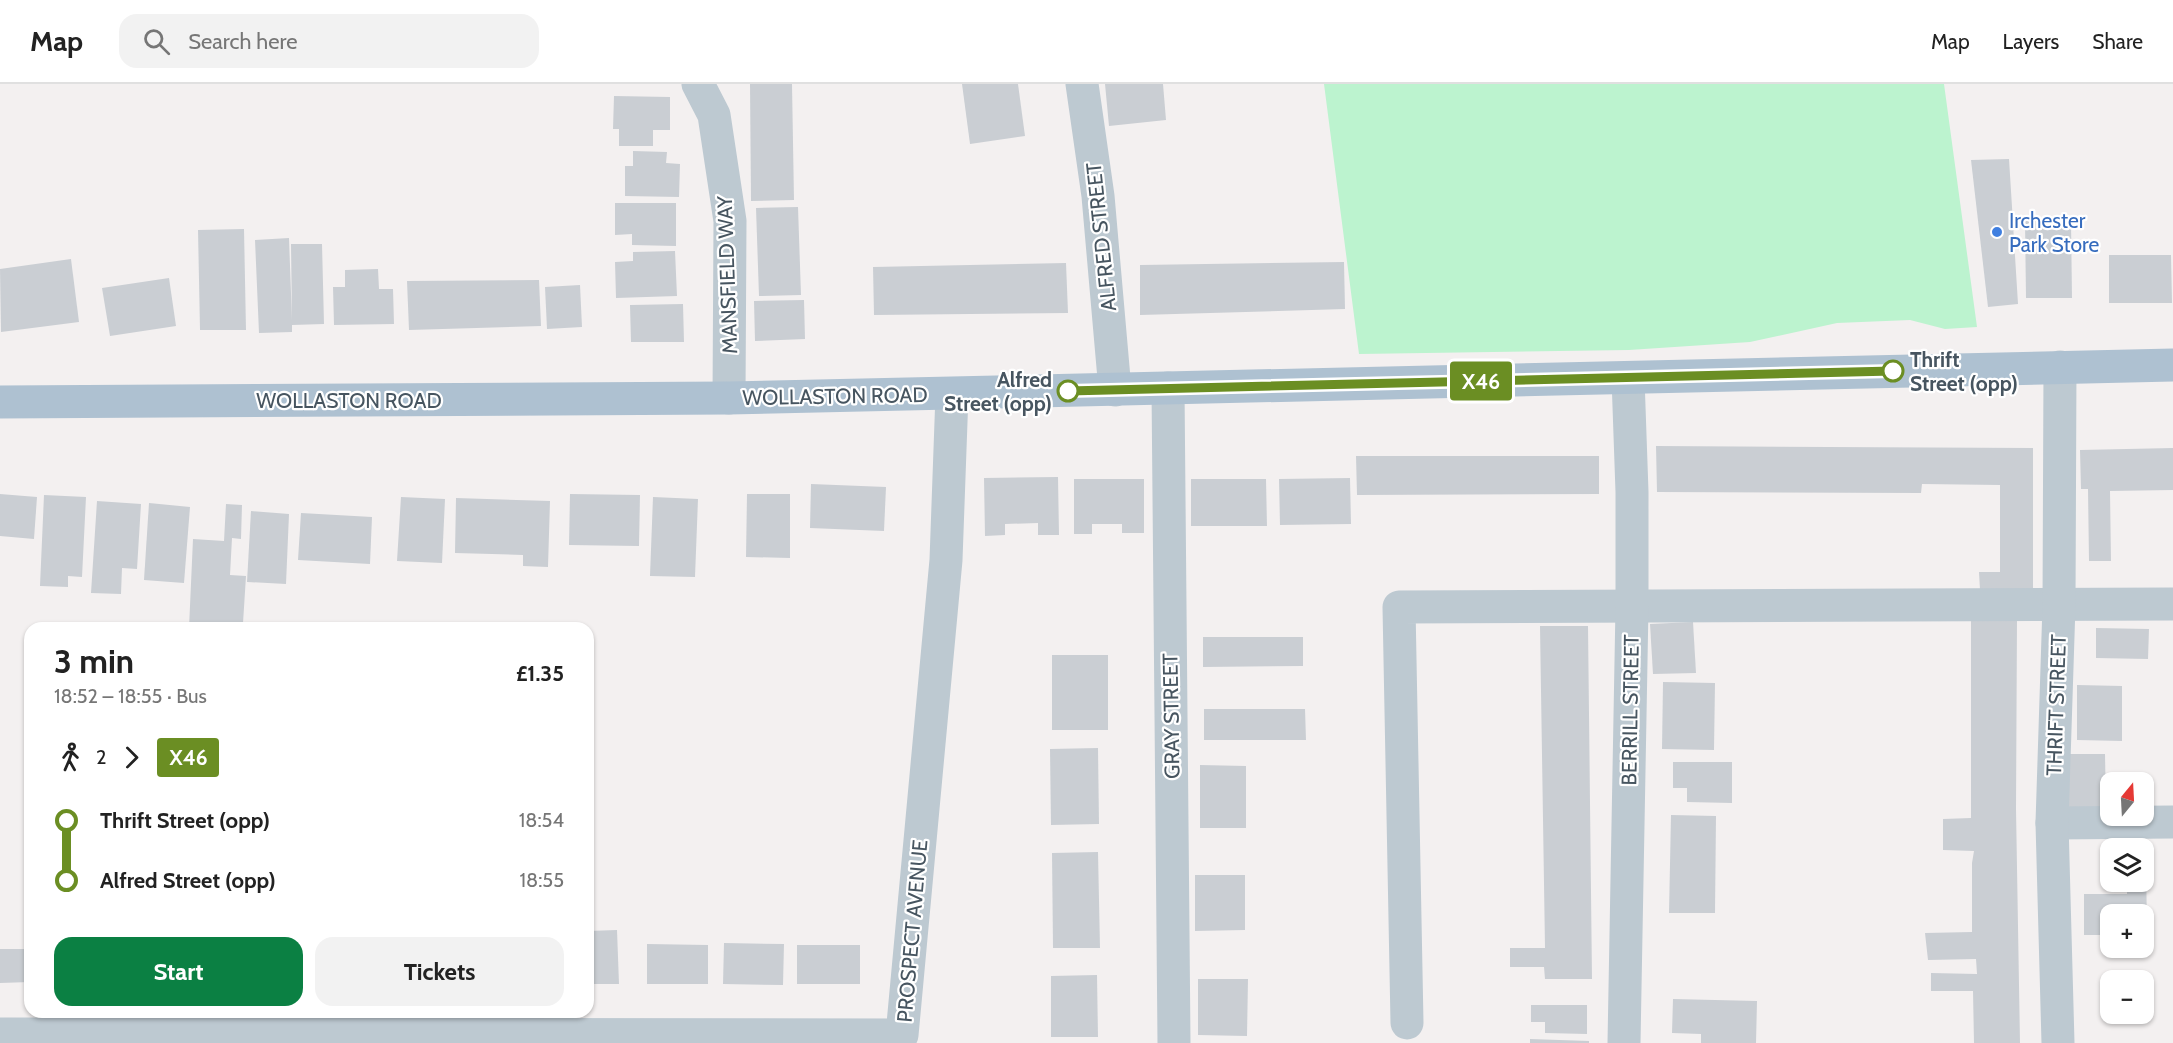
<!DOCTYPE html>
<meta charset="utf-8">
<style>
body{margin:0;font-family:Cabin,sans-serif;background:#f2f2f2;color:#222;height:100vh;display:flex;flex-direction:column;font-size:22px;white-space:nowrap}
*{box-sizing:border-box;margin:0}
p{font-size:20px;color:#767676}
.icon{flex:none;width:33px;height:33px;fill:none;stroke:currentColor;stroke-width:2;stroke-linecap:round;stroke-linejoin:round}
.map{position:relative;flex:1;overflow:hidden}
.drawer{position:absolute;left:24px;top:538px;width:570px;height:396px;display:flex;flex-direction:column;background:#fff;border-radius:18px;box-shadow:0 2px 4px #0004}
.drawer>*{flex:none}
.badge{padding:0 12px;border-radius:4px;font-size:21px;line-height:39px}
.needle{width:39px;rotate:18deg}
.tools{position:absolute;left:2100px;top:688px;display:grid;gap:12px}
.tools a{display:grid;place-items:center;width:54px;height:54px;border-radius:12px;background:#fff;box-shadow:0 2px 4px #0004;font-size:30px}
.map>.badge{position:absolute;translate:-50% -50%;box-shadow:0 0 0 3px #fff}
.legs{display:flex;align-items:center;gap:9px;height:66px;padding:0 30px;font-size:20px}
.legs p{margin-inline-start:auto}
.overview{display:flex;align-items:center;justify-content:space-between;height:102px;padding:0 30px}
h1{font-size:33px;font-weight:700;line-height:45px}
.cta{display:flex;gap:12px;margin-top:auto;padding:12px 30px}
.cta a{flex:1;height:69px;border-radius:18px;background:#0b8043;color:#fff;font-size:24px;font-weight:700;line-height:69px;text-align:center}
.cta a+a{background:#f2f2f2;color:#222}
ul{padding:0 30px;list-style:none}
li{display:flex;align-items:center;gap:21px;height:60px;font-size:22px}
li i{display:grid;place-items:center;width:9px;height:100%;margin:0 8px;background:currentColor}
li i::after{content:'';width:15px;height:15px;margin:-8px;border:4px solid;border-radius:50%;background:#fff}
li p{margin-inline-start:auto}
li:first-child i{background:linear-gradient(#0000 50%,currentColor 0)}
li:last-child i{background:linear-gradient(currentColor 50%,#0000 0)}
header{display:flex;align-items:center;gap:36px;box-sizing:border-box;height:84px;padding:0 30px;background:#fff;border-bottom:2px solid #e0e0e0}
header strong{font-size:28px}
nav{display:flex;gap:33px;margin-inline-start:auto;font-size:21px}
.search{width:420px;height:54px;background:#f2f2f2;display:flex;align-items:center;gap:15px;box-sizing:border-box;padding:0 21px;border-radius:18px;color:#767676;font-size:22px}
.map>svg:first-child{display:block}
.green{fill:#bcf3cf}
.building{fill:#caced3}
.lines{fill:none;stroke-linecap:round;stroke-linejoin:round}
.minor{stroke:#bdc9d1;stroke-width:33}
.major{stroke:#aec1d1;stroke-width:33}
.line-1-casing{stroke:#fff;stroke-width:14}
.line-1{stroke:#6b8e23;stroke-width:9}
.shop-dot{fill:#3f7fe0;stroke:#fff;stroke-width:2}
.stop-1-dot{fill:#fff;stroke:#6b8e23;stroke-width:3}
.labels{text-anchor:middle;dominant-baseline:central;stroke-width:4.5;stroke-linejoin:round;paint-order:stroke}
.shop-label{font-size:21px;fill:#366cbe;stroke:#fff;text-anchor:start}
.street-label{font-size:21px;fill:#475560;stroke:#fff}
.stop-label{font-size:21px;font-weight:bold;fill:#475560;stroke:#fff;text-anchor:start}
</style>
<header>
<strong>Map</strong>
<div class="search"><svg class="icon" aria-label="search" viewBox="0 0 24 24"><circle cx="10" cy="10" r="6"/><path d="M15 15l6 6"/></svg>Search here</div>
<nav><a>Map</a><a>Layers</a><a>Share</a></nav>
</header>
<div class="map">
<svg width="2173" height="959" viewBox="0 0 2173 959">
<rect width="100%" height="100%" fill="#f3f0f0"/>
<!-- green -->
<path class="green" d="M 1324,0 L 1944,0 L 1977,243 L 1945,245 L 1910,236 L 1837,239 L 1750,258 L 1629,266 L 1359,270 Z"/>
<!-- building -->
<g class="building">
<path d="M 750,0 L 792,0 L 794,116 L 751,117 Z"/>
<path d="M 962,0 L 1018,0 L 1025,52 L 970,60 Z"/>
<path d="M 1105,0 L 1163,0 L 1166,36 L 1109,42 Z"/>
<path d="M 614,12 L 670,13 L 670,46 L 653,46 L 653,62 L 619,62 L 619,45 L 613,45 Z"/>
<path d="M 633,67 L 667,68 L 666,79 L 680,80 L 679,113 L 625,112 L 625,82 L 633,82 Z"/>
<path d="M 2009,75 L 2018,220 L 1988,223 L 1971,76 Z"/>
<path d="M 615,119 L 676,119 L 676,162 L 632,161 L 632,150 L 615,151 Z"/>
<path d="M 798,123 L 801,211 L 759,212 L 756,124 Z"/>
<path d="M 2025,137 L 2071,137 L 2072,214 L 2026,214 Z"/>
<path d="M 244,145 L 246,246 L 200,246 L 198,146 Z"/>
<path d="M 289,154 L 292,237 L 291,160 L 322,160 L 324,240 L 292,241 L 292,248 L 259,249 L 255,156 Z"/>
<path d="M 675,167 L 677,212 L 616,214 L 615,178 L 633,177 L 633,168 Z"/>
<path d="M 2109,171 L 2171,171 L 2172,219 L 2109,219 Z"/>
<path d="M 71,175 L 79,238 L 1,248 L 0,185 Z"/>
<path d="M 1344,178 L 1345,225 L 1140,231 L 1140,181 Z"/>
<path d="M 1066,179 L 1068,229 L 874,231 L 873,183 Z"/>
<path d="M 378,185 L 379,205 L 393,205 L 394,240 L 334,241 L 333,203 L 345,203 L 345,186 Z"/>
<path d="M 169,194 L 176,242 L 110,252 L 102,204 Z"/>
<path d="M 539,196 L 541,242 L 409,246 L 407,197 Z"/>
<path d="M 580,201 L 582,243 L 547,245 L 545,203 Z"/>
<path d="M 804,216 L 805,255 L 755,257 L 754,217 Z"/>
<path d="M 683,220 L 684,258 L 631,258 L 630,221 Z"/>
<path d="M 1656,362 L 2033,364 L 2033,506 L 1980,506 L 1979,488 L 2000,488 L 2000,401 L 1922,400 L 1921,409 L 1657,408 Z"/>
<path d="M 2173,364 L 2173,406 L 2110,407 L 2111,477 L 2089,477 L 2088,405 L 2081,405 L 2080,366 Z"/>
<path d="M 1356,372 L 1599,372 L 1599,410 L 1357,411 Z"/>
<path d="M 1058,393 L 1059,451 L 1038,451 L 1038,439 L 1005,440 L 1005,451 L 985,452 L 984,394 Z"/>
<path d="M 1350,394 L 1351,440 L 1280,441 L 1279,395 Z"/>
<path d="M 1074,395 L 1144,395 L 1144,449 L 1122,449 L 1122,440 L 1092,440 L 1092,450 L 1074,450 Z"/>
<path d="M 1191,395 L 1266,395 L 1267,442 L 1191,442 Z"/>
<path d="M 811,400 L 886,403 L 884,447 L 810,444 Z"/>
<path d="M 0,410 L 37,413 L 34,455 L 0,452 Z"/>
<path d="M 570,410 L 640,411 L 639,462 L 569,461 Z"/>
<path d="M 747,410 L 790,410 L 790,474 L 746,473 Z"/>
<path d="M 44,411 L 86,413 L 82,493 L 68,492 L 68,503 L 40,502 Z"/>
<path d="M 401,413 L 445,415 L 442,479 L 397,477 Z"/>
<path d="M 653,413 L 698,415 L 695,493 L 650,492 Z"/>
<path d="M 456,414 L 550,417 L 548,483 L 523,482 L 523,471 L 455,469 Z"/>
<path d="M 97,417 L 141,420 L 137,485 L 122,484 L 121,510 L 91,509 Z"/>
<path d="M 149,419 L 190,423 L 184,499 L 144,496 Z"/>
<path d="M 226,420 L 242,421 L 241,455 L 232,454 L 230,491 L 246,492 L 243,539 L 227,538 L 227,544 L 189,544 L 193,455 L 224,457 Z"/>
<path d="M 251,427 L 289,430 L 286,500 L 247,498 Z"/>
<path d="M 301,429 L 372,433 L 370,480 L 298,476 Z"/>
<path d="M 1971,535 L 2017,535 L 2016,725 L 2020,959 L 1974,959 L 1973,907 L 1931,907 L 1931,889 L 1977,890 L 1976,875 L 1928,876 L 1925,849 L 1972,848 L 1972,779 L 1974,767 L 1943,766 L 1943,735 L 1971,734 Z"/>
<path d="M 1693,538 L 1696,589 L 1653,590 L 1650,540 Z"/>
<path d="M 1540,542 L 1588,542 L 1592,895 L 1545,895 L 1544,883 L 1510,883 L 1510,864 L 1545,864 Z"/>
<path d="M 2096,544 L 2149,545 L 2148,575 L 2096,574 Z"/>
<path d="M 1203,553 L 1303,553 L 1303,582 L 1203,583 Z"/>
<rect x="1052" y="571" width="56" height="75"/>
<path d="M 1663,598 L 1715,599 L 1714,666 L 1662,665 Z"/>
<path d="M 2077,601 L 2122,602 L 2122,657 L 2077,656 Z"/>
<path d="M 1204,625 L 1305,625 L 1306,656 L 1204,656 Z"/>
<path d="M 1098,664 L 1099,740 L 1051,741 L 1050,665 Z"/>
<path d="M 2066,670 L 2105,670 L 2106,723 L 2066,724 Z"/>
<path d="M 1673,678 L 1732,678 L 1732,719 L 1687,718 L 1687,704 L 1673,704 Z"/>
<path d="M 1200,681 L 1246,682 L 1246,744 L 1200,744 Z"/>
<path d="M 1671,731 L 1716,732 L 1715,829 L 1669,829 Z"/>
<path d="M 1098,768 L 1100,864 L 1053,864 L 1052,769 Z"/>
<path d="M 2146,773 L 2147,850 L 2144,850 L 2144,831 L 2110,831 L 2110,851 L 2084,851 L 2084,810 L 2127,810 L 2127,798 L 2144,798 L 2144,774 Z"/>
<path d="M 1195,791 L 1245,791 L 1245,846 L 1195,847 Z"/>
<path d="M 617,846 L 619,900 L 588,900 L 588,847 Z"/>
<path d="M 724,859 L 784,860 L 783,901 L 723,900 Z"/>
<path d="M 647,860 L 708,861 L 708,900 L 647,900 Z"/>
<rect x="797" y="861" width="63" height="39"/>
<path d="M 0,865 L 30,865 L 30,898 L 0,899 Z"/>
<path d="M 1097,891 L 1098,953 L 1051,953 L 1051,892 Z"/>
<path d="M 1198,895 L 1248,895 L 1247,952 L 1198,951 Z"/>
<path d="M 1673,915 L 1757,917 L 1756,959 L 1701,959 L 1701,950 L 1672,949 Z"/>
<path d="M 1531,921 L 1587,921 L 1587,950 L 1545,949 L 1545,938 L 1531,938 Z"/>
<path d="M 1530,955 L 1589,957 L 1589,959 L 1530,959 Z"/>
</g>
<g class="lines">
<!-- minor -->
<g class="minor">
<path d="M 698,0 L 714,31 L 730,137 L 729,314"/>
<path d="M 1082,0 L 1098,112 L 1115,306"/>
<path d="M 1168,304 L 1174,959"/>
<path d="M 2052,739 L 2173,738"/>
<path d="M 1407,939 L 1399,523 L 2173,520"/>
<path d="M 0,950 L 902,951 L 946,476 L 952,310"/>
<path d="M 1624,959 L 1632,523 L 1632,408 L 1628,294"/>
<path d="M 2058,959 L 2052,739 L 2059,521 L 2060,283"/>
</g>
<!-- major -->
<path class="major" d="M 0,318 L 729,314 L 2173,281"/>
</g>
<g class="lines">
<!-- line-1 casing -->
<g class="line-1-casing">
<path id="line-1" d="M 1068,307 L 1893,287"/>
</g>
<!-- line-1 -->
<use href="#line-1" class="line-1"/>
</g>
<!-- markers -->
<circle class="shop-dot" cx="1997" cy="148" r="6"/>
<g class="stop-1-dot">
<circle cx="1893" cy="287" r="10"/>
<circle cx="1068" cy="307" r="10"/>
</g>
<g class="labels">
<!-- shop labels -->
<g class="shop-label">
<text x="2009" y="136">Irchester<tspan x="2009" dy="24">Park Store</tspan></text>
</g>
<!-- street labels -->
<g class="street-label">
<text transform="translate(1101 153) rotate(-96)">ALFRED STREET</text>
<text transform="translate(727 191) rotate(-92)">MANSFIELD WAY</text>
<text transform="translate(835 312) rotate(-1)">WOLLASTON ROAD</text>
<text x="349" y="316">WOLLASTON ROAD</text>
<text transform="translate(2056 621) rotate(-88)">THRIFT STREET</text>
<text transform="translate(1630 626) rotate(-89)">BERRILL STREET</text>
<text transform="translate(1171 632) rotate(-91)">GRAY STREET</text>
<text transform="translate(912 847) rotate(-85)">PROSPECT AVENUE</text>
</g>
<!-- stop labels -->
<g class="stop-label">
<text x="1910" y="275">Thrift<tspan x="1910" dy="24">Street (opp)</tspan></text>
<text x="1052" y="295" text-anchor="end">Alfred<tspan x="1052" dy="24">Street (opp)</tspan></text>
</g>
</g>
</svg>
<div class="tools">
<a><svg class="needle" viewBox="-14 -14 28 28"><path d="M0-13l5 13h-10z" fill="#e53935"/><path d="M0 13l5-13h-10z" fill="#767676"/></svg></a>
<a><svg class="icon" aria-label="layers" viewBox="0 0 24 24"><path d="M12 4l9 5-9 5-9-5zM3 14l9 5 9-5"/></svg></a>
<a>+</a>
<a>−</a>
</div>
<b class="badge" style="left:1481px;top:297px;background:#6b8e23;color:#fff">X46</b>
<section class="drawer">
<div class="overview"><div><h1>3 min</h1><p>18:52 – 18:55 · Bus</p></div><b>£1.35</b></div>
<div class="legs"><svg class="icon" aria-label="walk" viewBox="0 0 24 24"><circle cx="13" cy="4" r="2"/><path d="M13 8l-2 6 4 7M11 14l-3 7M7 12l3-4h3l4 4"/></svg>2<svg class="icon" aria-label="forward" viewBox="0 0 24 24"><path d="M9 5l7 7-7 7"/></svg><b class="badge" style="background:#6b8e23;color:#fff">X46</b></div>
<ul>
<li><i style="color:#6b8e23"></i><b>Thrift Street (opp)</b><p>18:54</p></li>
<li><i style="color:#6b8e23"></i><b>Alfred Street (opp)</b><p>18:55</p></li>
</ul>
<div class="cta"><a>Start</a><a>Tickets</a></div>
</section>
</div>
